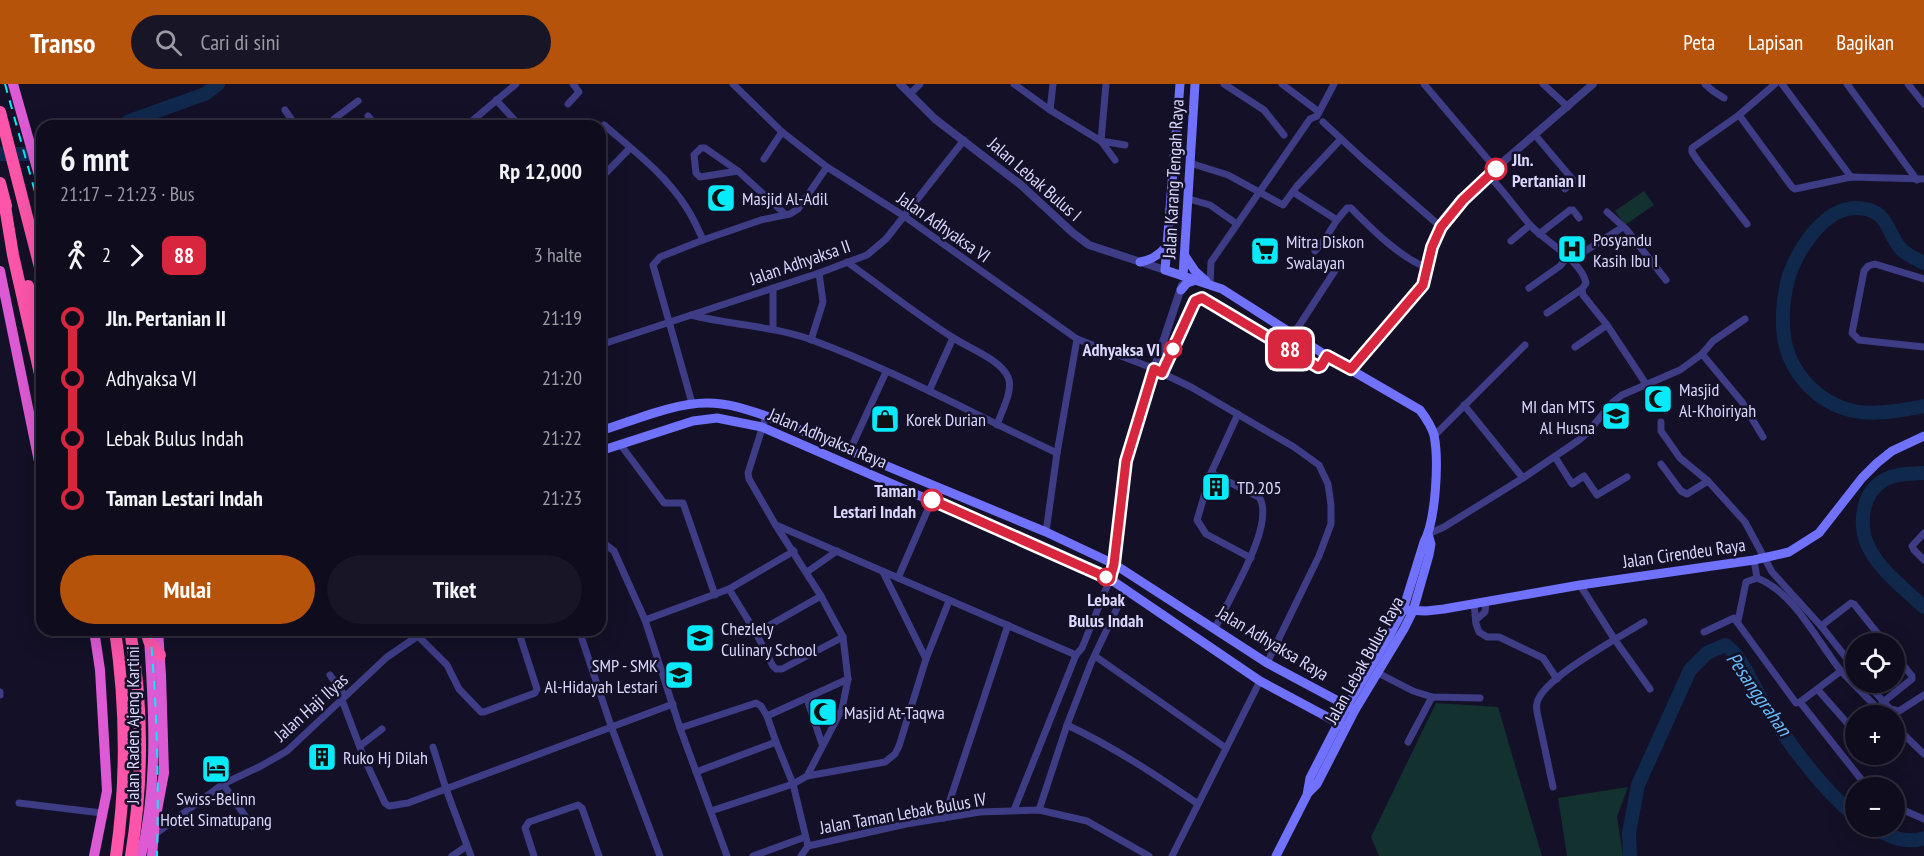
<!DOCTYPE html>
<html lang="id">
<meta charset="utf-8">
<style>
body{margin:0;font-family:"PT Sans Narrow",sans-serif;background:#171526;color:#f1f3f6;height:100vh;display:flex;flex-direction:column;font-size:22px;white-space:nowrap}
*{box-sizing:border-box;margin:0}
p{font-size:20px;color:#9b9ba4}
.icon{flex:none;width:33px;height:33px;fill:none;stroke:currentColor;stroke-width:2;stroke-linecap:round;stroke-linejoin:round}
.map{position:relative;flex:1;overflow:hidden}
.sheet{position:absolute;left:36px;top:36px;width:570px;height:516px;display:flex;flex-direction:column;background:#0e0c1d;border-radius:18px;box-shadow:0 6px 24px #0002,0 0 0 2px #2e2c3b}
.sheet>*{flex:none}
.badge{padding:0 12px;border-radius:9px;font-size:21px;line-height:39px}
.buttons{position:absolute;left:1845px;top:549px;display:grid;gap:12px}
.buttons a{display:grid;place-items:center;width:60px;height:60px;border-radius:50%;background:#0e0c1d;box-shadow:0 6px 24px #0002,0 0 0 2px #2e2c3b;font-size:30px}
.map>.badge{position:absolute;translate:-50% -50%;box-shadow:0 0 0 3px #fff}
.legs{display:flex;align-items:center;gap:9px;height:66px;padding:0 24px;font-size:20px}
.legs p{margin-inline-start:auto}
.head{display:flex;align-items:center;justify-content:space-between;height:102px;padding:0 24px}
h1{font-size:33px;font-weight:700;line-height:45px}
.primary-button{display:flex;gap:12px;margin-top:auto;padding:12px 24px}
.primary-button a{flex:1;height:69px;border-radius:36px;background:#b45309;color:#fff;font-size:24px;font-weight:700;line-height:69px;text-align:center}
.primary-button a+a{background:#171526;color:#f1f3f6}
ul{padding:0 24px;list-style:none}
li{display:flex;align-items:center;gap:21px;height:60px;font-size:22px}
li i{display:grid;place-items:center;width:9px;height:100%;margin:0 8px;background:currentColor}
li i::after{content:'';width:15px;height:15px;margin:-8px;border:4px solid;border-radius:50%;background:#0e0c1d}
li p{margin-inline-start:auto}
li:first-child i{background:linear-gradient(#0000 50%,currentColor 0)}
li:last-child i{background:linear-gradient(currentColor 50%,#0000 0)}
header{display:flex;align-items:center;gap:36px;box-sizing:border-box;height:84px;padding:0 30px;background:#b45309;color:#fff}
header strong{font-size:28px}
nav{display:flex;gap:33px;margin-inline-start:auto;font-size:21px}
.search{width:420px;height:54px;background:#171526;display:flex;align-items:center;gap:15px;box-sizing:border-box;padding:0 21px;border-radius:33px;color:#9b9ba4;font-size:22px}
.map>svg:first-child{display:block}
.green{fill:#13312f}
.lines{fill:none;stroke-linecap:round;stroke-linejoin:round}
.river{stroke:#0f284c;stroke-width:14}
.minor{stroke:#3d3c85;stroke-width:7}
.tertiary{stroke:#3d3c85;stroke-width:8}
.secondary{stroke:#7071fc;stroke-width:9}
.trunk{stroke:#dc5ad3;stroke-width:10}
.motorway{stroke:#fc55aa;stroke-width:12}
.rail{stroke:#07eafa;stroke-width:2;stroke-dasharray:9 8;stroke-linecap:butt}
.line-1-casing{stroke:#fff;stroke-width:14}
.line-1{stroke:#d7263d;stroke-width:9}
.stop-1-dot{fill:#fff;stroke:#d7263d;stroke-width:3}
.labels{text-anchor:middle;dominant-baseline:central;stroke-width:5;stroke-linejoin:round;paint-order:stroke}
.stop-label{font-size:18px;font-weight:bold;fill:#dad7fe;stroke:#131027;text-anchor:end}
.street-label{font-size:18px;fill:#dad7fe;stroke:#131027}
.poi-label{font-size:18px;fill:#dad7fe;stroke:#131027;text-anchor:start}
.water-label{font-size:20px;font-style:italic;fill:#67bcfc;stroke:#131027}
</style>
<header>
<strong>Transo</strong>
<div class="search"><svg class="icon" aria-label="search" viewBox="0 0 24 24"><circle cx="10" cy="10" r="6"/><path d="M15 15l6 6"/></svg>Cari di sini</div>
<nav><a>Peta</a><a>Lapisan</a><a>Bagikan</a></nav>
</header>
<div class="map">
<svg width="1924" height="772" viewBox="0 0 1924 772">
<rect width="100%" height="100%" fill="#131027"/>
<!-- green -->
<g class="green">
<path d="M 1644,107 L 1654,121 L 1625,141 L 1615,127 Z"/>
<path d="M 1436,619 L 1498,623 L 1542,772 L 1379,772 L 1371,753 Z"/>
<path d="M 1628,703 L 1617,733 L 1623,772 L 1567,772 L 1558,714 Z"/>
</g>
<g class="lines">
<!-- river -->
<g class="river">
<path d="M 121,42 L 132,36 L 205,10 L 218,0"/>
<path d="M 0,70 L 42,70"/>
<path d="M 1924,179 C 1916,175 1907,171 1901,165 C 1886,148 1889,125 1857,124 C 1822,123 1791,174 1786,204 C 1782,225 1781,251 1789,272 C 1799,296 1818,315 1843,324 C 1867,333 1899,327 1924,322"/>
<path d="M 1924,389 C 1910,390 1896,389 1884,396 C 1860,410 1858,444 1870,466 C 1882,488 1906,506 1924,523"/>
<path d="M 1870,742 C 1886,751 1905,761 1924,754"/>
<path d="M 1630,772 L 1629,749 L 1638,701 L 1690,586 L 1707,569 L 1725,561 C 1741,571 1753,601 1763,618 C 1788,659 1819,702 1856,733"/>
</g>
<!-- minor -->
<g class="minor">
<path d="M 733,0 L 782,48 L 827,83 L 904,132 L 1077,255 L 1147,282 L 1191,303 L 1294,363 L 1319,381 L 1328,400 L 1331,421 L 1331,440 L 1319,472 L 1267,579"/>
<path d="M 1014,0 L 1050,26 L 1101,57 L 1115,76"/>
<path d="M 1224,0 L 1264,26 L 1284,51"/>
<path d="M 1282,0 L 1319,28"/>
<path d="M 1424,0 L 1496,85"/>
<path d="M 1543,0 L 1568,23"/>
<path d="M 1705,0 L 1713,7 L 1724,14"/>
<path d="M 1782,0 L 1851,93"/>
<path d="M 1847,0 L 1917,96"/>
<path d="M 1908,0 L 1924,20"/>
<path d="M 910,10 L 920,0"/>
<path d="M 496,16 L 520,42"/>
<path d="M 568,20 L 579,8 L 573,0"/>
<path d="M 285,26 L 296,42"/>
<path d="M 1050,26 L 1053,0"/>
<path d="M 1739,31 L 1792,103 L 1795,105 L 1851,93 L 1924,95"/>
<path d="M 368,32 L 376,42"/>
<path d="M 1323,38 L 1364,76 L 1441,143"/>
<path d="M 604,41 C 633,66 665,90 686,123 C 693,133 698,145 703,156"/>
<path d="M 334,42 L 334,35 L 358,17"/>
<path d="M 466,42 L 516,0"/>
<path d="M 1535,51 L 1574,97 L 1565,105"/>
<path d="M 1101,57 L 1106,0"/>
<path d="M 1101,57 L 1125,61"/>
<path d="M 764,75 L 782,48"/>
<path d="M 1190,79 L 1228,91 L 1283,121 L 1297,102 L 1341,55"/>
<path d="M 738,87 L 700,93 L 696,89 L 694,71 L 701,64 L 705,64 L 738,87 L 785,130"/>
<path d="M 1488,91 C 1504,107 1516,125 1531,142 C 1546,158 1582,177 1586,199 L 1582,205 L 1583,211 L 1607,241 L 1646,300"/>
<path d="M 600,95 L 630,64"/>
<path d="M 1293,108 L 1337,136 L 1347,124 L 1351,124 C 1372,145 1400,174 1428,184"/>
<path d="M 1189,115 L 1210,121 L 1237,140"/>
<path d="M 1607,128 L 1626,145 L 1666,196"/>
<path d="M 1747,140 L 1698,77 L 1692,68 L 1692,64 L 1739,31 L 1775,0"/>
<path d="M 1539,150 L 1570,126 L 1573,126 L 1579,134"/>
<path d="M 1511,157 L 1530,141"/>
<path d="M 1315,167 L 1325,155 L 1337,136"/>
<path d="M 1571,176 L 1623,143"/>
<path d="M 847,178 C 882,203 916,230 952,253 C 968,264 1000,275 1008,293 C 1014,306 1001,328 997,341"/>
<path d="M 1924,195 L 1875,180 L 1868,182 L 1864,187 L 1852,249 L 1859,256 L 1924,263"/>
<path d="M 1210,200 L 1211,178 L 1310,35 L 1317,32 L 1334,0"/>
<path d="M 1529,204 L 1560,182 L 1568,172"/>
<path d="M 1547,229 L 1582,205"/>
<path d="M 691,231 C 731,241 773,242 812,256 C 896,287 975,331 1057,369"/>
<path d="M 773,245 L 773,204"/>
<path d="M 1293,251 L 1336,185"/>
<path d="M 811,256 L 823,218 L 819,189"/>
<path d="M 600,261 L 819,189 L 867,171 L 886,155 L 964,56"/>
<path d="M 1575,263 L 1607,241"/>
<path d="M 1702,270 L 1742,318 L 1763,353"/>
<path d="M 1162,289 L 1195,217 L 1200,214 L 1267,251 L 1319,283 L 1322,281 L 1327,272"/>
<path d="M 929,307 L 953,254"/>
<path d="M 692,319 L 653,181 L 660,173 L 703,156 L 761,136 L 790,130 L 798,125 L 827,83"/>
<path d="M 1464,321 L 1523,394"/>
<path d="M 1238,330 L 1211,389 L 1197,436 L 1206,450 L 1251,474"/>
<path d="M 766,332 L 748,389 L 749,395 L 775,440 L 821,512 L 843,553 L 848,595 L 842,625 L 807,692"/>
<path d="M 1661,338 L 1661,347 L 1680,374 L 1708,397 L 1745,438 L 1772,488 L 1821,542 L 1856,586"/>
<path d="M 1434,352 L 1525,261"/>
<path d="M 620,360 L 664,419 L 683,419 L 715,511"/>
<path d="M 850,366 L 886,288"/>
<path d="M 1555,373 L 1572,400 L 1584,392 L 1597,411 L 1627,393"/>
<path d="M 1661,380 L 1681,407 L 1687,410 L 1708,397"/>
<path d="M 1211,389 L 1259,413 C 1277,440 1227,517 1215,545"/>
<path d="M 776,441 L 1076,571"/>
<path d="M 1046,448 L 1057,369 L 1077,255"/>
<path d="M 1924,449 L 1912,462 L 1914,466 L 1924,476"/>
<path d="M 1428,450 L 1444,443 L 1523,394 L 1579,356 L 1587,349 L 1613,318 L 1622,311 L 1680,286 L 1702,270 L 1713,257 L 1745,235"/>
<path d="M 600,460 L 605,460 L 614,467 L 645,536 L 680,644 L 727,772"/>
<path d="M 807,488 L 837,467"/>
<path d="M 883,488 L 926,575"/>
<path d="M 898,494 L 932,416"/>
<path d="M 1580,501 L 1615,556 L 1650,605"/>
<path d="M 729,505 L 756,549 L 773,582 L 776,585 L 782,585 L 843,553"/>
<path d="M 1474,520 L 1476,540 L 1479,548 L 1487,553 L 1499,553 L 1543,574 L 1557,595"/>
<path d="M 645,536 L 729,505 L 794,467"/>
<path d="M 1476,536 L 1485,528 L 1486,517"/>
<path d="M 1738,537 L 1746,498 L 1757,494"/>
<path d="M 1821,542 L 1851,519 L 1854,520 L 1886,560"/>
<path d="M 416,546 L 418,552 L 447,581 L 459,605 L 481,628 L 484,628 L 535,609 L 537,605 L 518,546"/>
<path d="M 579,546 L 611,642 L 660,772"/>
<path d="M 1704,548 L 1734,534 L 1796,619 L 1800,618 L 1841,587 C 1817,557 1794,508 1757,494 L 1754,476"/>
<path d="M 756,549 L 821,512"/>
<path d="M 1095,572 L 1226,664"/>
<path d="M 1841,587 L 1885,632"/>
<path d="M 1378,589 L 1413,607 L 1432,613 L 1480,614"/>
<path d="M 330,591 L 345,612"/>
<path d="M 1866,598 L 1890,625 L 1899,627 L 1924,611"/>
<path d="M 1818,606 L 1856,649"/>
<path d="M 0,608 L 0,611"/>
<path d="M 807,615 L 822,660"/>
<path d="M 342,616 L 364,674 L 385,719 L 389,722 L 408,719 L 673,620"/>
<path d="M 1800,618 L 1868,704"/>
<path d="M 1882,619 L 1912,595 L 1912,592 L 1894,570"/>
<path d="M 767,632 L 848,595"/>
<path d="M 1067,641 C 1114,663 1156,691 1198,720"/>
<path d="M 1894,641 L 1924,670"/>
<path d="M 680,644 L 756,619 L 761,622 L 767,632 L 776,658 L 793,700 L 808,762"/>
<path d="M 1408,658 L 1432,613"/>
<path d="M 360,662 L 382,645"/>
<path d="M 433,663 L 446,705 L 471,772"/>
<path d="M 696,688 L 776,658"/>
<path d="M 223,700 L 252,742"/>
<path d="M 1553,703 L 1537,628 C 1537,625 1536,622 1537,619 C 1542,594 1622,552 1644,538"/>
<path d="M 19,719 L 102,729"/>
<path d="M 1894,722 L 1924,735"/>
<path d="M 1014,726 L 1076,571 L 1082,564 L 1110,495 L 1114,480"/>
<path d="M 1039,726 L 1067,641 L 1091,579 L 1126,505"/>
<path d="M 711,727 L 793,700 L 807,692 L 885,678 L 895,670 L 899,662 L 926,575 L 949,517"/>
<path d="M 944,734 L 1008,541"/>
<path d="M 154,751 L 223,700 L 261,682 L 287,667 L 387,573 L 418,552"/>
<path d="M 452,772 L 467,762"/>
<path d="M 534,772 L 525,744 L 529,738 L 578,721 L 582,724 L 599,772"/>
<path d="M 753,772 L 805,753"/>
<path d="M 801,772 L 808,762 L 906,740 L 980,728 L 1039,726 L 1087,737 L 1149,772"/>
<path d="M 1172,772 L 1260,597"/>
</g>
<!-- tertiary -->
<g class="tertiary">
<path d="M 900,0 L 935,35 L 1021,101 L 1073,149 L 1089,161 L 1165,186"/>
<path d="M 1351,285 L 1423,201 L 1432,163 L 1441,143 L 1463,116 L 1488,91 L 1593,0"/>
<path d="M 1114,480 L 1126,377 L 1154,285 L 1182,201"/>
</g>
<!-- secondary -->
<g class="secondary">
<path d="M 1180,0 L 1165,186 L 1222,205 L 1327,272 L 1420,326 C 1426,334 1431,341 1434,351 C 1439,376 1436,436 1424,458 L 1403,526 L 1389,553 L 1347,622 L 1310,694 L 1307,711 L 1276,772"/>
<path d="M 1185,172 L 1195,187 L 1206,197"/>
<path d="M 1140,178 C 1151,176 1158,172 1166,163"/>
<path d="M 1183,192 L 1195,0"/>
<path d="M 1181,206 L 1187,199 L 1196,196"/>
<path d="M 600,347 C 633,337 673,319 707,319 C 728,319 746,325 766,332 L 1046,448 L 1114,480 L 1267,579 L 1355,626"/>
<path d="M 600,367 L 693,337 L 717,334 L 762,343 L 1110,495 L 1260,597 L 1346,643"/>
<path d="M 1403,526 L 1426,527 L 1444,525 L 1580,501 L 1754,476 L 1789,468 L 1819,449 L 1862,394 L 1877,379 L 1892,367 L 1924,352"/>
<path d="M 1308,709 L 1317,700 L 1355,626 L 1404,545 L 1413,527 L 1429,471 L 1431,460 L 1428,450"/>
</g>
<!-- trunk -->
<g class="trunk">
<path d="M 13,0 L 42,102"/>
<path d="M 0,187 L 42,392"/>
<path d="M 94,772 L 107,707 L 100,586 L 94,546"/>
<path d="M 141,772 C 158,702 154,627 149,555"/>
<path d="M 152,772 L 155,737 L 164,689 L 161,591 L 158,546"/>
</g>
<!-- motorway -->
<g class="motorway">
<path d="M 0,28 L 42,191"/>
<path d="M 0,99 L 6,122"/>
<path d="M 4,116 L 13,171 L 42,299"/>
<path d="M 28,202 L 42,256"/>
<path d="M 115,546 C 126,621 127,697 116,772"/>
<path d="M 130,546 C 143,620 143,698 131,772"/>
<path d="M 146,546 L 149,557 L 160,571"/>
</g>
<!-- rail -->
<g class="rail">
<path d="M 5,0 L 42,133"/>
<path d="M 150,546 C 157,621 159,697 157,772"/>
</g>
</g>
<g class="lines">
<!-- line-1 casing -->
<g class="line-1-casing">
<path id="line-1" d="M 932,416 L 1110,495 L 1114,480 L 1126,377 L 1154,285 L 1162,289 L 1195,217 L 1202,214 L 1318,283 L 1321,282 L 1327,272 L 1351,285 L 1423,201 L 1432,163 L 1441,143 L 1463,116 L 1496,85"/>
</g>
<!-- line-1 -->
<use href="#line-1" class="line-1"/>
</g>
<!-- icons -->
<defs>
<g id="mosque-square" transform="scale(1.5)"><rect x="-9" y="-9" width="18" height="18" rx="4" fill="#07eafa" stroke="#131027"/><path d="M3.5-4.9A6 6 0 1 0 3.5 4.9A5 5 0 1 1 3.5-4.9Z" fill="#111"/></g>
<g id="hospital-square" transform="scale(1.5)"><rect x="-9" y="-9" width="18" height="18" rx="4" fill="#07eafa" stroke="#131027"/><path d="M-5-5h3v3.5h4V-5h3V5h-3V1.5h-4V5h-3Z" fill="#111"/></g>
<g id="supermarket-square" transform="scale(1.5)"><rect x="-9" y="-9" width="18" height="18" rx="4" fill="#07eafa" stroke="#131027"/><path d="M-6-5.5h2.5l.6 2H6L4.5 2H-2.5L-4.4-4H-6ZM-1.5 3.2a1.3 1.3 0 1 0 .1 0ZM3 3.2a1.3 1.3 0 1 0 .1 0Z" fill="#111"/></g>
<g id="school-square" transform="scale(1.5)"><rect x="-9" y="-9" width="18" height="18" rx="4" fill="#07eafa" stroke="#131027"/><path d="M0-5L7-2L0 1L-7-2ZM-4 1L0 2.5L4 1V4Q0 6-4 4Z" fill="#111"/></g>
<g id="shop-square" transform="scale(1.5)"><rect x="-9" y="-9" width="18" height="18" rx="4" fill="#07eafa" stroke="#131027"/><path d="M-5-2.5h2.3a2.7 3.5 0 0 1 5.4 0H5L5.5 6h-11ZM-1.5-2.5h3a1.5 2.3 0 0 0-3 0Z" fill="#111"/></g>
<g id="building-square" transform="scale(1.5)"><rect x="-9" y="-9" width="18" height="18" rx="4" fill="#07eafa" stroke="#131027"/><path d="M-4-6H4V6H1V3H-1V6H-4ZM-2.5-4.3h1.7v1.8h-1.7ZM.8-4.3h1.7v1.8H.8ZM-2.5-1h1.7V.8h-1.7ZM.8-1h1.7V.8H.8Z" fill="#111"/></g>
<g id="university-square" transform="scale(1.5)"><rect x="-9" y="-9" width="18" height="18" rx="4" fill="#07eafa" stroke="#131027"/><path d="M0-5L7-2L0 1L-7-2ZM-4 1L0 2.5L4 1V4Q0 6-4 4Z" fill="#111"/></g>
<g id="hotel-square" transform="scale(1.5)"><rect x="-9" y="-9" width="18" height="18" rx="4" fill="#07eafa" stroke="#131027"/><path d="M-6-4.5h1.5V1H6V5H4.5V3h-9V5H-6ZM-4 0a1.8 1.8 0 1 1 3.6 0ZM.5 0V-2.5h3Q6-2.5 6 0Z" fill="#111"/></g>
</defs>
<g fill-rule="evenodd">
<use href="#mosque-square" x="721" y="114"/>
<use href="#hospital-square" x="1572" y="165"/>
<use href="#supermarket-square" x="1265" y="167"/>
<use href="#mosque-square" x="1658" y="315"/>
<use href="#school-square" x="1616" y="332"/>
<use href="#shop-square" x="885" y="335"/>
<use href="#building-square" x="1216" y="403"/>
<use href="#university-square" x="700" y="554"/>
<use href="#school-square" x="679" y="591"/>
<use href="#mosque-square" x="823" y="628"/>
<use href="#building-square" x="322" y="673"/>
<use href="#hotel-square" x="216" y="685"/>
</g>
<!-- markers -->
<g class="stop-1-dot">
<circle cx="1496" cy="85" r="10"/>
<circle cx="1173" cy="265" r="8"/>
<circle cx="932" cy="416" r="10"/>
<circle cx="1106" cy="493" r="8"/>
</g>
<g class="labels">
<!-- stop labels -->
<g class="stop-label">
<text x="1512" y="75" text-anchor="start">Jln.<tspan x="1512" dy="21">Pertanian II</tspan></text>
<text x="1160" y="265">Adhyaksa VI</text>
<text x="916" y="406">Taman<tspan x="916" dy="21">Lestari Indah</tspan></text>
<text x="1106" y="515" text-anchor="middle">Lebak<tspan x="1106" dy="21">Bulus Indah</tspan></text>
</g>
<!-- street labels -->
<g class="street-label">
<text transform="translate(1035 95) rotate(41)">Jalan Lebak Bulus I</text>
<text transform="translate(1173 95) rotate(-87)">Jalan Karang Tengah Raya</text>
<text transform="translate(944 143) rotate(35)">Jalan Adhyaksa VI</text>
<text transform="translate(800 178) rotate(-19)">Jalan Adhyaksa II</text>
<text transform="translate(828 354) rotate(23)">Jalan Adhyaksa Raya</text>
<text transform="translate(1684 469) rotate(-8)">Jalan Cirendeu Raya</text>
<text transform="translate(1273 559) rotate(31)">Jalan Adhyaksa Raya</text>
<text transform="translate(1364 576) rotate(-61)">Jalan Lebak Bulus Raya</text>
<text transform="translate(311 623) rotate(-42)">Jalan Haji Ilyas</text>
<text transform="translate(132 641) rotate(-90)">Jalan Raden Ajeng Kartini</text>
<text transform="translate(903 729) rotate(-10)">Jalan Taman Lebak Bulus IV</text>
</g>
<!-- poi labels -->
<g class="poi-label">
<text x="742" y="114">Masjid Al-Adil</text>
<text x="1593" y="155">Posyandu<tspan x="1593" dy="21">Kasih Ibu I</tspan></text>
<text x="1286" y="157">Mitra Diskon<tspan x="1286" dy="21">Swalayan</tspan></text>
<text x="1679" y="305">Masjid<tspan x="1679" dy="21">Al-Khoiriyah</tspan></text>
<text x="1595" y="322" text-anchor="end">MI dan MTS<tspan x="1595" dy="21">Al Husna</tspan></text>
<text x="906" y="335">Korek Durian</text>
<text x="1237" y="403">TD.205</text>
<text x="721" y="544">Chezlely<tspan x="721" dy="21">Culinary School</tspan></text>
<text x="658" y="581" text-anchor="end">SMP - SMK<tspan x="658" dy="21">Al-Hidayah Lestari</tspan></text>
<text x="844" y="628">Masjid At-Taqwa</text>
<text x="343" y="673">Ruko Hj Dilah</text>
<text x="216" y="714" text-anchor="middle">Swiss-Belinn<tspan x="216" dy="21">Hotel Simatupang</tspan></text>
</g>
<!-- water labels -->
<g class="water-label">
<text transform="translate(1759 610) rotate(55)">Pesanggrahan</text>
</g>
</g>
</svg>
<div class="buttons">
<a><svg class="icon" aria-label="locate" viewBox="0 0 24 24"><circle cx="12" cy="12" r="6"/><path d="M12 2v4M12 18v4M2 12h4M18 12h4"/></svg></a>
<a>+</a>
<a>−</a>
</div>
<b class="badge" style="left:1290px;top:265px;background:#d7263d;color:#fff">88</b>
<section class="sheet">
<div class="head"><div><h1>6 mnt</h1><p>21:17 – 21:23 · Bus</p></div><b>Rp 12,000</b></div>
<div class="legs"><svg class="icon" aria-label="walk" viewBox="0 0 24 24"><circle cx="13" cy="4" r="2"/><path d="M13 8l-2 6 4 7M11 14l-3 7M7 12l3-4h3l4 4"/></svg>2<svg class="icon" aria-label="forward" viewBox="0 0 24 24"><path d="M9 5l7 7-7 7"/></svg><b class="badge" style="background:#d7263d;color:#fff">88</b><p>3 halte</p></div>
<ul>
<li><i style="color:#d7263d"></i><b>Jln. Pertanian II</b><p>21:19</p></li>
<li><i style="color:#d7263d"></i><span>Adhyaksa VI</span><p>21:20</p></li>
<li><i style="color:#d7263d"></i><span>Lebak Bulus Indah</span><p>21:22</p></li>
<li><i style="color:#d7263d"></i><b>Taman Lestari Indah</b><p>21:23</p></li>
</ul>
<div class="primary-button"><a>Mulai</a><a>Tiket</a></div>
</section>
</div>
